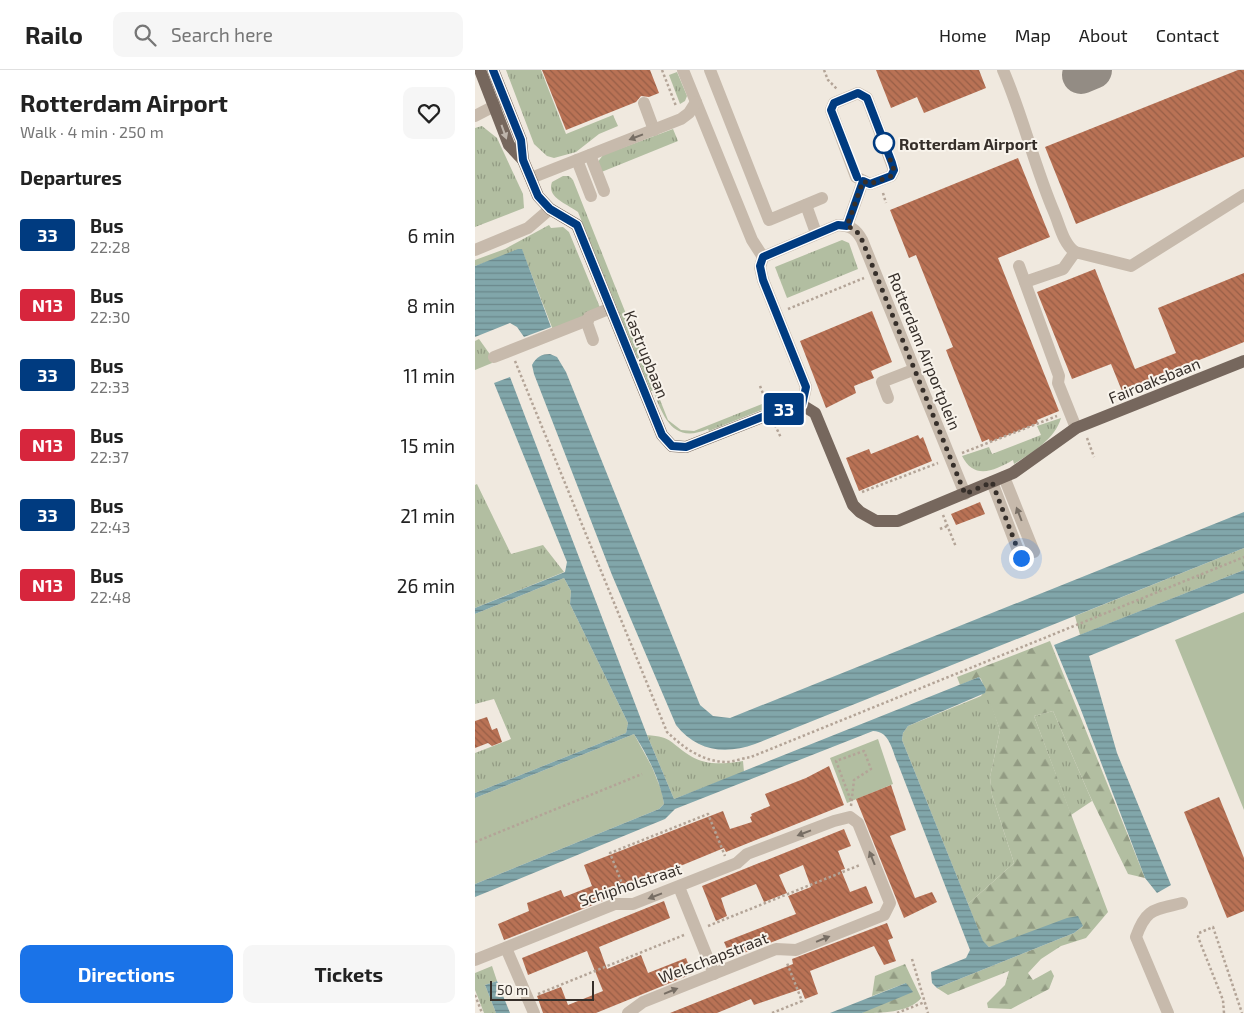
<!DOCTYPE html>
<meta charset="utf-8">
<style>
body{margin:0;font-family:"Exo 2",sans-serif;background:#f6f6f6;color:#222;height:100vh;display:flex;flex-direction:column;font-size:19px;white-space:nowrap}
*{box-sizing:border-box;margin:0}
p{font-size:16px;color:#767676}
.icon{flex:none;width:28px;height:28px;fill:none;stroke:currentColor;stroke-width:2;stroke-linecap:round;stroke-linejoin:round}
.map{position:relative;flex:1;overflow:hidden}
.side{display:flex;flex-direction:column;background:#fff;width:475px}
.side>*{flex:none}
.badge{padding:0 10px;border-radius:4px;font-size:18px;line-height:32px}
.scale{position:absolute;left:15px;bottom:12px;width:104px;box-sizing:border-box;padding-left:5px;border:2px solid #362f2a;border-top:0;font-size:14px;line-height:18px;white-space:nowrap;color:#362f2a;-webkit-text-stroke:4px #f8f3eb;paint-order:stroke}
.you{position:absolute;width:25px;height:25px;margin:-12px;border:4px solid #fff;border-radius:50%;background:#1a73e8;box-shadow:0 0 0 8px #1a73e833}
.map>.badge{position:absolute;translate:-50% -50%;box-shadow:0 0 0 2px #fff}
h2{padding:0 20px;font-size:19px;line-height:45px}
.round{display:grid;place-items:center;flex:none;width:52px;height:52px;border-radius:10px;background:#f6f6f6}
.overview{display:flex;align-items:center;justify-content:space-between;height:85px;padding:0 20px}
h1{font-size:24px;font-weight:700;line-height:38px}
.action{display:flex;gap:10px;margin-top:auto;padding:10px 20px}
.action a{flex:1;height:58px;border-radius:10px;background:#1a73e8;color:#fff;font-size:20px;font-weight:700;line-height:58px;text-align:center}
.action a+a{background:#f6f6f6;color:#222}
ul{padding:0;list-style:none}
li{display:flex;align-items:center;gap:15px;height:70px;padding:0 20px}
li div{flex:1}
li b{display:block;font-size:19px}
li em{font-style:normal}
li .badge{min-width:55px;font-weight:700;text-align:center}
header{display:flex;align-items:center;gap:30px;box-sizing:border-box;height:70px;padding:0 25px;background:#fff;border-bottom:1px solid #e0e0e0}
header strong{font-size:24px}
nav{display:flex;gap:28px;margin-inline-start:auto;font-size:18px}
.search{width:350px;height:45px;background:#f6f6f6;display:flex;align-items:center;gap:12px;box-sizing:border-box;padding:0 18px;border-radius:10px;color:#767676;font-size:19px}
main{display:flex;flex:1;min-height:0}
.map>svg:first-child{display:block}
.grass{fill:url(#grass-tufts)}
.forest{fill:url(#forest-firs)}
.green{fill:#b2bea1}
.water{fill:url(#water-rules)}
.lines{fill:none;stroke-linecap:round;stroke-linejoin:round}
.taxiway{stroke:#938c84;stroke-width:38}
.building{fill:url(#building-back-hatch)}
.path{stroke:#b3a497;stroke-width:2.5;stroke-dasharray:2.5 2.5;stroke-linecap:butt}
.minor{stroke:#c7baac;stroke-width:12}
.major{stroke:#76675d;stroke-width:12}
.oneway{fill:#beb4ab}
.oneway2{fill:#776e64}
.line-casing{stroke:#fff;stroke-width:11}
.line{stroke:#003b80;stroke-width:8}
.walk{stroke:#362f2a;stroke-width:5;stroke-dasharray:0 9}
.stop-dot{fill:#fff;stroke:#003b80;stroke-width:2.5}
.labels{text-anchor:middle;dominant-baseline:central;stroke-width:4;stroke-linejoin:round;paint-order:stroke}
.stop-label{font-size:16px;font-weight:bold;fill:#362f2a;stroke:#f8f3eb;text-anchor:start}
.street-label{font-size:16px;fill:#362f2a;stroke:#f8f3eb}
</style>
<header>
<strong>Railo</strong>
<div class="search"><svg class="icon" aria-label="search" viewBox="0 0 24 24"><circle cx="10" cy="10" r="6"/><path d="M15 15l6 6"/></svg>Search here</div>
<nav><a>Home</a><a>Map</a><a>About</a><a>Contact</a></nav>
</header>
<main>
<section class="side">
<div class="overview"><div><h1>Rotterdam Airport</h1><p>Walk · 4 min · 250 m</p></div><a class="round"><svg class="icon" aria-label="heart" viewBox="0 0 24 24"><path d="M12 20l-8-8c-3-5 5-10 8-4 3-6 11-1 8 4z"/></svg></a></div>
<h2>Departures</h2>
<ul>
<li><span class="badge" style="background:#003b80;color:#fff">33</span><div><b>Bus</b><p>22:28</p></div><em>6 min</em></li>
<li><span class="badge" style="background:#d7263d;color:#fff">N13</span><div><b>Bus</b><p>22:30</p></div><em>8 min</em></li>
<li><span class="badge" style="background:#003b80;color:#fff">33</span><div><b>Bus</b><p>22:33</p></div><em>11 min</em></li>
<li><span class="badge" style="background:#d7263d;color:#fff">N13</span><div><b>Bus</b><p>22:37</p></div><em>15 min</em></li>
<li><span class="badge" style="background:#003b80;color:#fff">33</span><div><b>Bus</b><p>22:43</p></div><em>21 min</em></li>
<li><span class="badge" style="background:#d7263d;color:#fff">N13</span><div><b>Bus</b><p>22:48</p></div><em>26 min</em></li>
</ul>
<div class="action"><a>Directions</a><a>Tickets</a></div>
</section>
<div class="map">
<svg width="769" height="943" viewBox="0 0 769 943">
<defs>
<pattern id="grass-tufts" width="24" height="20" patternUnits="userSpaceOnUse" patternTransform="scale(1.25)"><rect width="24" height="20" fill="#b2bea1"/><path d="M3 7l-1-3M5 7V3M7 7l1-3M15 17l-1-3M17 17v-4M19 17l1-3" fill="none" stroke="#929b83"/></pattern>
<pattern id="forest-firs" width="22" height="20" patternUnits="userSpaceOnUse" patternTransform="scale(1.25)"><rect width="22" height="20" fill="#b2bea1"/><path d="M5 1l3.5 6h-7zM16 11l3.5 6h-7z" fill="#929b83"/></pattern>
<pattern id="water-rules" width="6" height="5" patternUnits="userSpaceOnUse" patternTransform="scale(1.25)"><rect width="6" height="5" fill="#81a6aa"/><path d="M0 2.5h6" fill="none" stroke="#6a888b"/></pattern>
<pattern id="building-back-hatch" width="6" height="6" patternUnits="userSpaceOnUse" patternTransform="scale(1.25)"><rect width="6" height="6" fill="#b97255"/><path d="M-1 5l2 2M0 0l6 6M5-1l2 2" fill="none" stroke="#975e47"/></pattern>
</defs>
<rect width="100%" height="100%" fill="#f0e9df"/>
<!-- grass -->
<g class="grass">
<path d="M 31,0 L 66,0 L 91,64 L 138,45 L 143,56 L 124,64 L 101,82 L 79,88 L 72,86 L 59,74 Z"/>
<path d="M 202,2 L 212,26 L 210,31 L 205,34 L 194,5 Z"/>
<path d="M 7,56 L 22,68 L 48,124 L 49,138 L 0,157 L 0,58 Z"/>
<path d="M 198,59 L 203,71 L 124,103 L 122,93 L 128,85 Z"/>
<path d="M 88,106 L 94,106 L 98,110 L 193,350 L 206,360 L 219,361 L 287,334 L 289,339 L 234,361 L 233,359 C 198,374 189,348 178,321 L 176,321 L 103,142 C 93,134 71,128 77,112 Z"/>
<path d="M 74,155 L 76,158 L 88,157 L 94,162 L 126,240 L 78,260 L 47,180 L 0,196 L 0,190 L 30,179 Z"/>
<path d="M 367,170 L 374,173 L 383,199 L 312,228 L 300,197 Z"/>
<path d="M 4,269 L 14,283 L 17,293 L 0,300 L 0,271 Z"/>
<path d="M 586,348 C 580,369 557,383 539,394 L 538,390 C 519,401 499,410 487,386 L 514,377 L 517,384 L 566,365 L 562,356 Z"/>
<path d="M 2,414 L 36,484 L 68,475 L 89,502 L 0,538 L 0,415 Z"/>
<path d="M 769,478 L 769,500 L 605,565 L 600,546 Z"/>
<path d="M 89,508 L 96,521 L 95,534 L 153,653 L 151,663 L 0,723 L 0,683 L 36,669 L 19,629 L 0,634 L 0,544 Z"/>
<path d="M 511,619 L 525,660 L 515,707 L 517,725 L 539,793 L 493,834 L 427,670 L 428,663 L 433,656 L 506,626 Z"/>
<path d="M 578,641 L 617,731 L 596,745 L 559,646 Z"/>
<path d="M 172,665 C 198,667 195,673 214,685 C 231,696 249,694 268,691 L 269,702 L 199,729 Z"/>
<path d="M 17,896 L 22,911 L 10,915 L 21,943 L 9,943 L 0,920 L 0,903 Z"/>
</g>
<!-- forest -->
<g class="forest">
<path d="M 575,571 L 670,808 L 653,804 L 614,724 L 578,641 L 559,646 L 633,842 L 611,868 L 586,876 L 566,889 L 553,903 L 558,910 L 576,900 L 579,906 L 574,919 L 536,939 L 513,938 L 512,933 L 530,915 L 534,901 L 473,925 L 462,918 L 599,863 L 608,856 L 514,877 L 508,872 L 493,834 L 539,793 L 517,725 L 515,707 L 525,660 L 506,609 L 504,607 L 485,615 L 482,607 Z"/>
<path d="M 430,894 L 446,928 C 434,943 405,943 387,943 L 431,913 L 397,926 L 400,906 Z"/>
</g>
<!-- green -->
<g class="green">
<path d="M 769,542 L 769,740 L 700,570 Z"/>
<path d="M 159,664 L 177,697 L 187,722 L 189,734 L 184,739 L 0,814 L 0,728 Z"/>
<path d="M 403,669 L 418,714 L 372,733 L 355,688 Z"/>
</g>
<!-- water -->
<g class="water">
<path d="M 43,179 L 47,179 L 76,257 L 49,267 L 42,257 L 35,253 L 0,267 L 0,196 Z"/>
<path d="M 75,284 L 82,287 L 91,302 L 225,635 L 238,646 L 255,648 L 769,442 L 769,478 L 280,674 C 250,685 221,681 201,655 L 137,505 L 59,304 L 57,295 C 61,287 67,284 75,284 Z"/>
<path d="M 35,307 L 172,665 L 199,729 L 504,607 L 511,619 L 510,623 L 433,656 L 428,663 L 427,670 L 508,871 L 514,877 L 592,848 L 603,846 L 608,856 L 599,863 L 462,918 L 457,913 L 456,902 L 491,888 L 495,880 L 423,694 C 417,681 415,661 398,661 L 200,739 L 190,749 L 0,827 L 0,814 L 184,739 L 189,734 C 185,709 172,685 159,664 L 0,728 L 0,723 L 151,663 L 153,653 L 95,534 L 96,521 L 89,508 L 0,544 L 0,538 L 90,502 L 92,492 L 19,313 Z"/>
<path d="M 769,500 L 769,523 L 614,586 L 642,683 L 696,815 L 682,823 L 670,808 L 606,640 L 579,575 Z"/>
<path d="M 22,911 L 35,943 L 21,943 L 10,915 Z"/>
<path d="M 431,913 L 438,922 L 387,943 L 355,943 Z"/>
</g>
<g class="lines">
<!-- taxiway -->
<path class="taxiway" d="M 606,5 L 618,0"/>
</g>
<!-- building -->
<g class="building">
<path d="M 67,0 L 175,0 L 184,23 L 174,27 L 166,26 L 161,32 L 91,60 Z"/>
<path d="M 401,0 L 504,0 L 511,18 L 449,43 L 442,27 L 416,38 Z"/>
<path d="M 763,0 L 769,0 L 769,87 L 601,154 L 570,77 Z"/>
<path d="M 543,88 L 575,167 L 523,188 L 584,341 L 562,350 L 563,353 L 515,372 L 514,369 L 507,372 L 471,280 L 478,277 L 441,185 L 434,188 L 415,140 Z"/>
<path d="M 620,199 L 660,299 L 701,283 L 683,238 L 769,203 L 769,272 L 647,321 L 636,294 L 597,309 L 562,222 Z"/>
<path d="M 397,241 L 417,292 L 396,301 L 399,308 L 379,316 L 381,323 L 351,338 L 325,271 Z"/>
<path d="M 443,365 L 445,369 L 448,367 L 457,391 L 384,421 L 371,388 L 394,379 L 396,384 Z"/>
<path d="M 505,432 L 510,444 L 481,455 L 476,444 Z"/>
<path d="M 12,647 L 17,660 L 22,658 L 27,672 L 17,676 L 13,673 L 0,678 L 0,651 Z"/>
<path d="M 354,696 L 369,735 L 251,782 L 249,778 L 147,820 L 148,823 L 29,870 L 23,854 L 54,841 L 52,833 L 86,820 L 89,827 L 117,816 L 109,795 L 248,741 L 255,759 L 277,752 L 275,747 L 277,746 L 276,744 L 295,736 L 290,724 L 331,708 Z"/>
<path d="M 416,715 L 431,760 L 415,766 L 440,828 L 457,822 L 462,832 L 429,848 L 381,729 Z"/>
<path d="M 744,727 L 769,788 L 769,841 L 752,848 L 709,742 Z"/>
<path d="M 369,759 L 376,776 L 363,781 L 370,799 L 366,800 L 375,822 L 391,816 L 398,833 L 256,888 L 249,872 L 321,844 L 313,826 L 336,817 L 328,795 L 304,805 L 312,823 L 289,832 L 281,814 L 246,828 L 252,846 L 241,851 L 227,816 Z"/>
<path d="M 189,831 L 195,848 L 124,877 L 132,899 L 166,885 L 173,903 L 211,888 L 217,904 L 121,943 L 68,943 L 62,926 L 86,917 L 93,935 L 128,921 L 112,881 L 53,905 L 47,888 Z"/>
<path d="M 412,853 L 418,868 L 413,870 L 421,891 L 409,895 L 399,876 L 335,901 L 343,924 L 330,929 L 326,919 L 279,935 L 276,929 L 242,943 L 195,943 L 318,894 L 317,889 Z"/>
</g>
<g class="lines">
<!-- path -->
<g class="path">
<path d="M 187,0 L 201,36"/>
<path d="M 349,0 L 353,10 L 362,19"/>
<path d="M 408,123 L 411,133"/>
<path d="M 313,239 L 389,208"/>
<path d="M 40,291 L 192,662 C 208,677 226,691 250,692 C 258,692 268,688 276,687 L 769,487"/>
<path d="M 285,316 L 291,331"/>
<path d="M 300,355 L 306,368"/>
<path d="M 612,368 L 619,387"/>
<path d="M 487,383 L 582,346"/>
<path d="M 387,422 L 463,393"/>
<path d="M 468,445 L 481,477"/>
<path d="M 465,459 L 472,456"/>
<path d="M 376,736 L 379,710 L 396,699 L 389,681 L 361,691 L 376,731"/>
<path d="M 0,772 L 167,704"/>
<path d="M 150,821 L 135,783 L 233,744 L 250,786"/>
<path d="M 233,856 L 385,795"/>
<path d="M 437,889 L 453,943"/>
<path d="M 63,924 L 209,865"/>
<path d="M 0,925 L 7,943"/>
<path d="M 297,943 L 327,931 L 312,893"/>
<path d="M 422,943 L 450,932"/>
<path d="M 749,943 L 748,930 L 723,867 L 724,863 L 738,857 L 767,943"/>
</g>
<!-- minor -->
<g class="minor">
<path d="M 208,0 L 277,170 L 288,187"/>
<path d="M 235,0 L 294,150 L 347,128"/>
<path d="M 528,0 C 548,46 559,95 579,142 C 585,156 588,173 600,182"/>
<path d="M 383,23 L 392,28 L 419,100 L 416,106 L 395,114 L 381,107 L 356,40 L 359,33 Z"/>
<path d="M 169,33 L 179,60"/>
<path d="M 0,46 L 29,31"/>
<path d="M 115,85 L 129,121"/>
<path d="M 102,90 L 116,126"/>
<path d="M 56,108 L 206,49 L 214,43 L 221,32"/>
<path d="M 331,135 L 341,163"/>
<path d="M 372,156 L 388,111"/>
<path d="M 0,180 L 53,158 L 75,139"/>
<path d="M 544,196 L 584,306 L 583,313 L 601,358"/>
<path d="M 550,212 L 588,199 L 600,182 L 656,196 L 769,125"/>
<path d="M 118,270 L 112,253 L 114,247 L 136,238"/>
<path d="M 19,287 L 113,250"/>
<path d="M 413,328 L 407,312 L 438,300"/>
<path d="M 327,335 L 331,317 L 288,210 L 285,197 L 288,187 L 363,155 C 376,156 381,159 387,170 L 490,424"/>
<path d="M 529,407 L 559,482"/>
<path d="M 517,412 L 546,488"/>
<path d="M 204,817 L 239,904"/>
<path d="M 31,878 L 59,943"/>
<path d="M 0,890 L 140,834 L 158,834 L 262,793 L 272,784 L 359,751 L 375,747 L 383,753 L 415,833 L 409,845 L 321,880 L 301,879 L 168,932 L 153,943"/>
<path d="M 693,943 L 661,867 C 671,838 679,840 707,833"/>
</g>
<!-- major -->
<g class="major">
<path d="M 5,0 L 34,75 L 48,90"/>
<path d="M 18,0 L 46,70 L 48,90 L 63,126 L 75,139 L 102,155 L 187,365 L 197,376 L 211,377 L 315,336 L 327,335 L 340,343 L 378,435 L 385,442 L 401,451 L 423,451 L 538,403 L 601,358 L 769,291"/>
</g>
</g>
<!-- one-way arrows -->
<defs><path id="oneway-solid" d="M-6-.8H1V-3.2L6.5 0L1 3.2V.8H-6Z" transform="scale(1.25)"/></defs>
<use class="oneway" href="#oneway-solid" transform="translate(29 62) rotate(70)"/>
<g class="oneway2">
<use href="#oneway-solid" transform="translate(161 67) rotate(159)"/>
<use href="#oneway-solid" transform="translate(544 444) rotate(-111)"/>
<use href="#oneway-solid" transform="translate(329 763) rotate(159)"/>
<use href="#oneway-solid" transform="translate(397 788) rotate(-112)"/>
<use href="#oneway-solid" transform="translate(180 826) rotate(159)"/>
<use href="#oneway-solid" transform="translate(348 869) rotate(-22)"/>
<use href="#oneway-solid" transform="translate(196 921) rotate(-22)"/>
</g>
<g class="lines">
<!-- line casing -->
<g class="line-casing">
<path id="line" d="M 18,0 L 46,70 L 48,90 L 63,126 L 75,139 L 102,155 L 187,365 L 197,376 L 211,377 L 315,336 L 327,335 L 331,317 L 288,210 L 285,196 L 288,187 L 363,155 L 372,156 L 388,111 L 395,114 L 416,106 L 419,100 L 417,93 L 392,28 L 383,23 L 359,33 L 356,40 L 382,107"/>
</g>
<!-- line -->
<use href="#line" class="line"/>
<!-- walk -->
<path class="walk" d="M 409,73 L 419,100 L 416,106 L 395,114 L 388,111 L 372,156 L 381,160 L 387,170 L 490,424 L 517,412 L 546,488"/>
</g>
<!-- markers -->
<circle class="stop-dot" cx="409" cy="73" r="10"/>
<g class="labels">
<!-- stop labels -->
<g class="stop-label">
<text x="424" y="73">Rotterdam Airport</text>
</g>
<!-- street labels -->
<g class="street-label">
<text transform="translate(450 281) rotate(68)">Rotterdam Airportplein</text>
<text transform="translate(172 284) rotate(68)">Kastrupbaan</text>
<text transform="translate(679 310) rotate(-22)">Fairoaksbaan</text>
<text transform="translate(155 814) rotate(-18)">Schipholstraat</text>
<text transform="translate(238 887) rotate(-21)">Welschapstraat</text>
</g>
</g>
</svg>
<div class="scale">50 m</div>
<div class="you" style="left:546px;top:488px"></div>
<b class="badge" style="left:309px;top:339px;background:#003b80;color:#fff">33</b>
</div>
</main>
